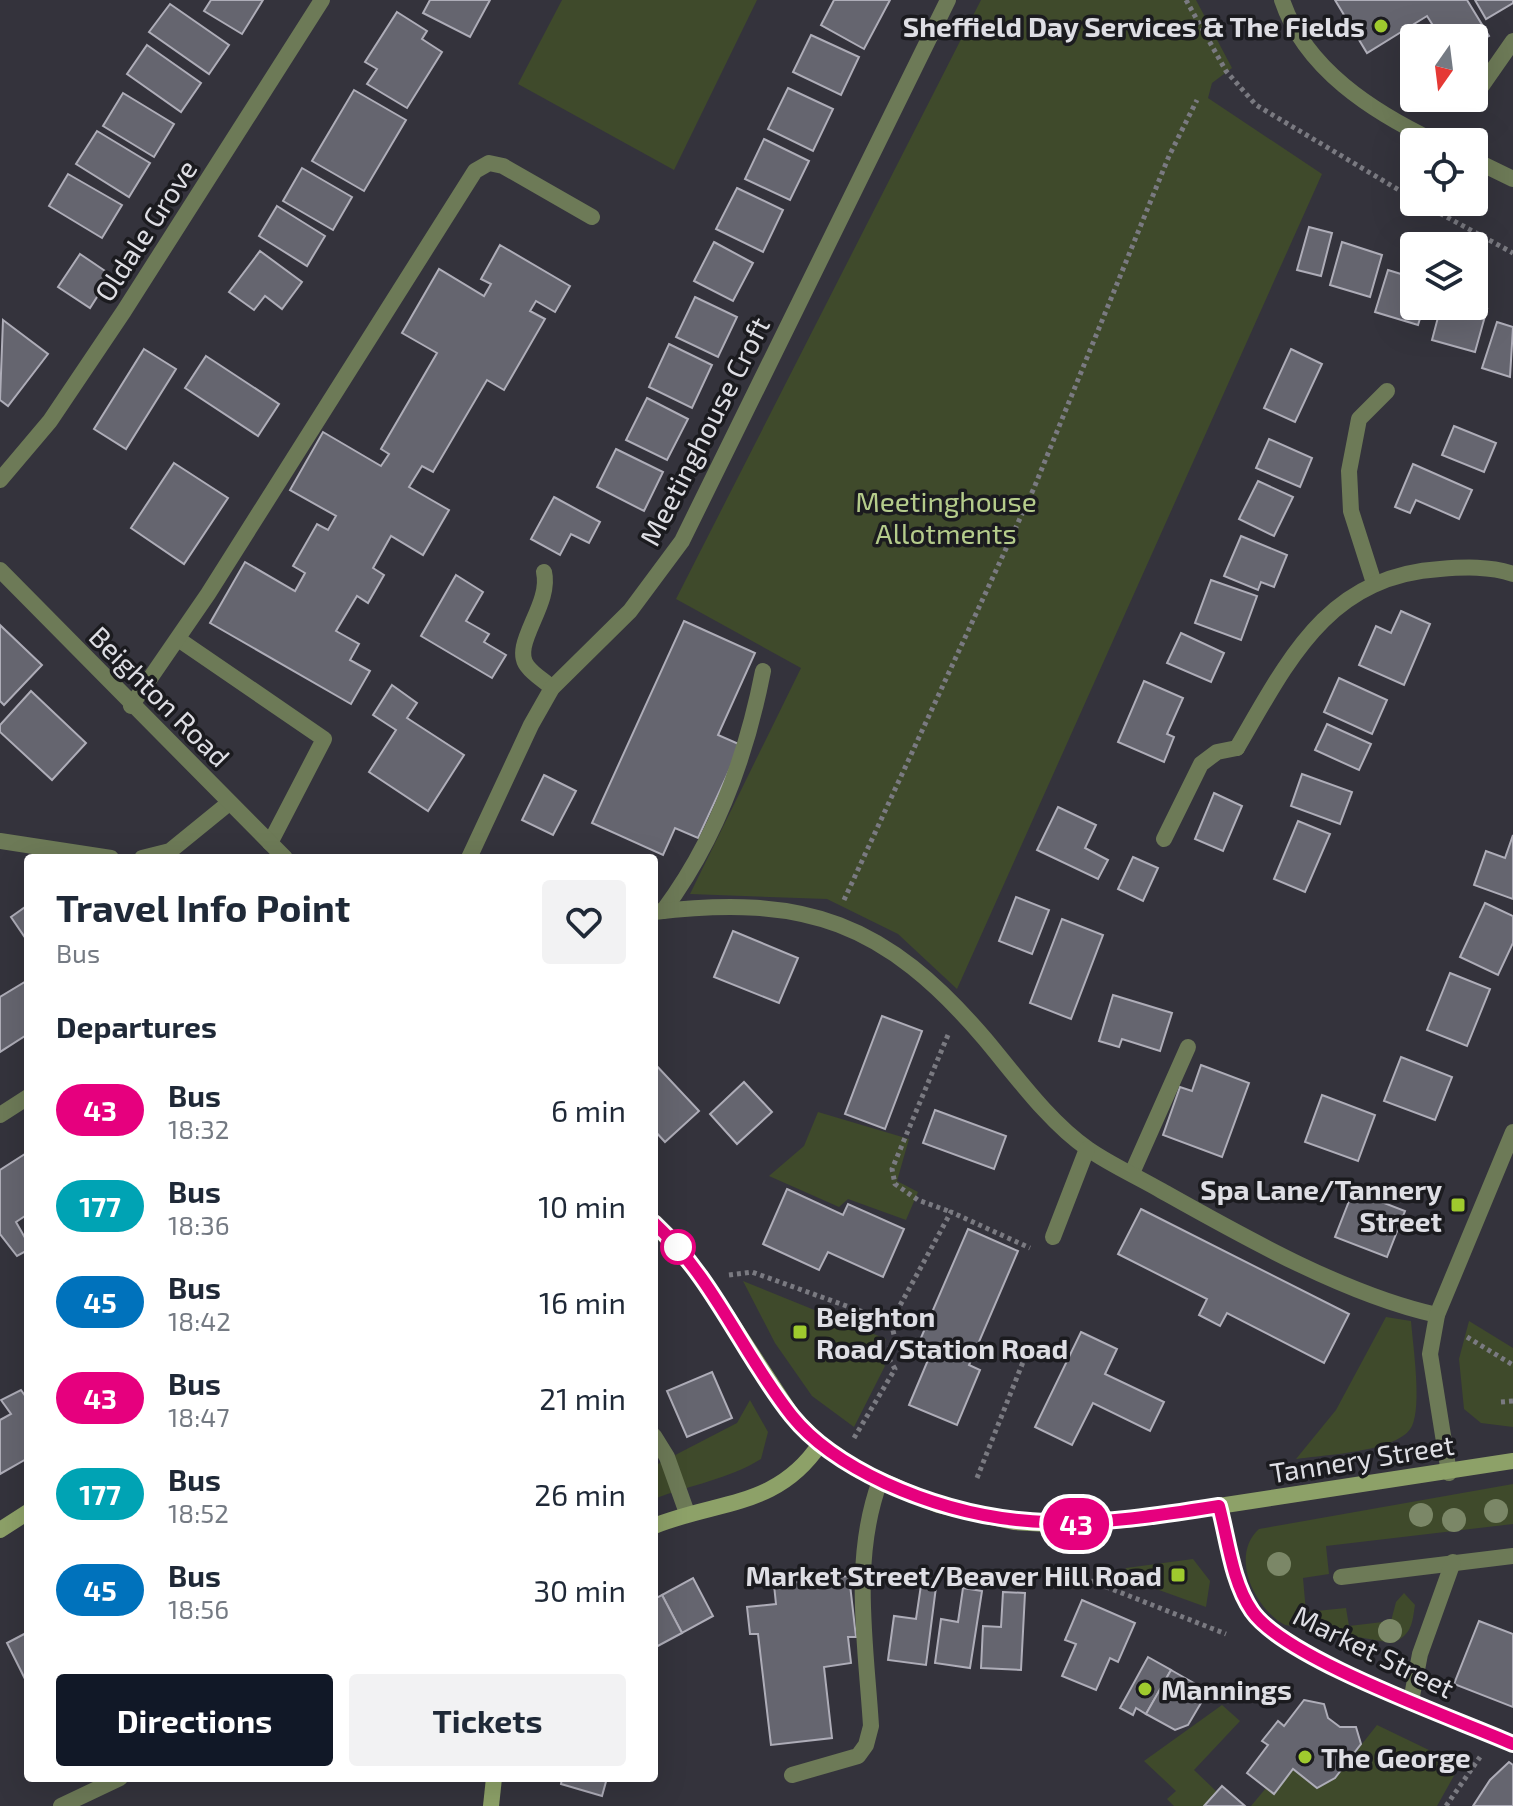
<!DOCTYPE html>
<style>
body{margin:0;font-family:"Exo 2",sans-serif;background:#f2f2f3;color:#1f2937;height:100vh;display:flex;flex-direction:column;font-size:30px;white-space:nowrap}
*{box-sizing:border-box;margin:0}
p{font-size:26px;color:#747a83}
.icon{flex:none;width:44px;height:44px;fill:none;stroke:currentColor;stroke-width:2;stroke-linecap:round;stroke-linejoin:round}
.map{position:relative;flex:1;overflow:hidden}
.drawer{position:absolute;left:24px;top:854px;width:634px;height:928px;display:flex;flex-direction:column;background:#fff;border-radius:8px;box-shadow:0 8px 32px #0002}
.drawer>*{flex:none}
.badge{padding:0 16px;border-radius:26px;font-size:28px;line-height:52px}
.needle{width:52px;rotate:194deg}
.fabs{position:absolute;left:1400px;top:24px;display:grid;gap:16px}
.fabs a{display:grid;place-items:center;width:88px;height:88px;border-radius:8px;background:#fff;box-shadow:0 8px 32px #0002;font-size:40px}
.map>.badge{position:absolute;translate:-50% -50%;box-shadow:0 0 0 4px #fff}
h2{padding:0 32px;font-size:30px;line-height:72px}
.round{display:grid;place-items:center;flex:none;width:84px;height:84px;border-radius:8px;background:#f2f2f3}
.headline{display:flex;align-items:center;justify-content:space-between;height:136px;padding:0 32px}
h1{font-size:38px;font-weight:700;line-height:60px}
.button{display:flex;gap:16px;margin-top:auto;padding:16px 32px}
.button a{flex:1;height:92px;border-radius:8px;background:#111827;color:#fff;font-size:32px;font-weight:700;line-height:92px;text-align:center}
.button a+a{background:#f2f2f3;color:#1f2937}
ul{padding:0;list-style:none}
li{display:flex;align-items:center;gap:24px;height:96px;padding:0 32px}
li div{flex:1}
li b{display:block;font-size:30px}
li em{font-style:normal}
li .badge{min-width:88px;font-weight:700;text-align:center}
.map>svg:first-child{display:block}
.green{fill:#3f4a2b}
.building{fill:#65656f;stroke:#aeadb8;stroke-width:2}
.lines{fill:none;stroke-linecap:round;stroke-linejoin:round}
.path{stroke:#7a7a81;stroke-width:5;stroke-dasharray:4 4;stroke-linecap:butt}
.service{stroke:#6d7a57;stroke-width:16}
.minor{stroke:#6d7a57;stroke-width:16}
.tertiary{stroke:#6d7a57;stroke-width:16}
.secondary{stroke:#8da168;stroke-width:16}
.tree{fill:#7b8767}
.line-casing{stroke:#fff;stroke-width:18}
.line{stroke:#e6007e;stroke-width:12}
.poi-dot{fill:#9fca2e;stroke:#1b1b1f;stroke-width:3}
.stop-dot{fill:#fff;stroke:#e6007e;stroke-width:4}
.labels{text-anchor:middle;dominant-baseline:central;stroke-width:7;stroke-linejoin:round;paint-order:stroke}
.poi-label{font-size:28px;font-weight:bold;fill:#dedee4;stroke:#1b1b1f;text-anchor:end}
.street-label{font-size:28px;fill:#dedee4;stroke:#1b1b1f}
.park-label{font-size:28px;fill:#b5cc8b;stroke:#1b1b1f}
</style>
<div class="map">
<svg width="1513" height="1806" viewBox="0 0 1513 1806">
<rect width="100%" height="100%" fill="#34333c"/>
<!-- green -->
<g class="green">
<path d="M 562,0 L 757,0 L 674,170 L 518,84 Z"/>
<path d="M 981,0 L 1196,0 L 1232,68 L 1212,83 L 1208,98 L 1322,174 L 957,989 L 898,934 L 827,899 L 690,894 L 801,668 L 676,599 Z"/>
<path d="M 818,1112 L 909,1139 L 897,1181 L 918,1192 L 906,1220 L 848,1199 L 839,1207 L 769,1176 L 804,1146 Z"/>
<path d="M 743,1281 L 886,1339 L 878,1354 L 885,1366 L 854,1427 L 812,1396 L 775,1343 Z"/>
<path d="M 1386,1317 L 1411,1321 C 1413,1346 1422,1405 1412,1426 C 1400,1452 1323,1455 1296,1459 L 1336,1410 Z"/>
<path d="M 1469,1321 L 1513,1348 L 1513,1427 L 1481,1423 L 1464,1409 L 1459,1359 Z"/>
<path d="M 750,1400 L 768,1432 L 761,1459 C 729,1479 690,1485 654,1499 L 654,1466 L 737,1423 Z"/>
<path d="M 1513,1484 L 1513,1524 L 1326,1546 L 1329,1574 L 1303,1578 L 1306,1612 L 1346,1608 L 1349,1626 L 1391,1621 L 1396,1602 L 1404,1593 L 1415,1605 C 1412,1624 1412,1634 1393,1643 L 1285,1625 C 1255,1609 1229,1556 1259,1529 Z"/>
<path d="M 1193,1559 L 1210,1581 L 1206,1607 L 1123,1577 L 1126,1568 Z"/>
<path d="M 1222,1705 L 1240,1721 L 1194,1770 L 1217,1792 L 1204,1806 L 1174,1806 L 1167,1799 L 1176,1791 L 1144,1761 Z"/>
<path d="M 1377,1725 L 1460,1765 L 1437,1806 L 1251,1806 L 1266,1788 L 1274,1794 L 1293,1769 L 1317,1788 L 1335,1778 Z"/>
</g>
<!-- building -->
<g class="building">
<path d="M 211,0 L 263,0 L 242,34 L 204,11 Z"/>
<path d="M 430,0 L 490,0 L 470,37 L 423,13 Z"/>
<path d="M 834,0 L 890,0 L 864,49 L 821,25 Z"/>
<path d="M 1335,0 L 1467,0 L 1489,36 L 1474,45 L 1474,38 L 1441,38 L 1427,16 L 1367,53 Z"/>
<path d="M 1475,0 L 1513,0 L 1513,3 L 1486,19 Z"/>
<path d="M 170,4 L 229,45 L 209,74 L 149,32 Z"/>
<path d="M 397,12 L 427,31 L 422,39 L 442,52 L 407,108 L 367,84 L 377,69 L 365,62 Z"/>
<path d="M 811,35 L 859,57 L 841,95 L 793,72 Z"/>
<path d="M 147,45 L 201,83 L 181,112 L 127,74 Z"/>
<path d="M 788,88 L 833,109 L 813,151 L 768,129 Z"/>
<path d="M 354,90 L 406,120 L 364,191 L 312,161 Z"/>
<path d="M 123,93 L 174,124 L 154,157 L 103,126 Z"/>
<path d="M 97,131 L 150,163 L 129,197 L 76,164 Z"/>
<path d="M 764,139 L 809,161 L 790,200 L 745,179 Z"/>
<path d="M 302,168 L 352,197 L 333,230 L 283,201 Z"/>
<path d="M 68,174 L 122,205 L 102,238 L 49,206 Z"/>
<path d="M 737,188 L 783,210 L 763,252 L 716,229 Z"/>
<path d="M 277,206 L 325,236 L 307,266 L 259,236 Z"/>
<path d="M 1309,227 L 1332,233 L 1321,276 L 1297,270 Z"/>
<path d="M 714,242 L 753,263 L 733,301 L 694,281 Z"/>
<path d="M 1342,242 L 1382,255 L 1370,297 L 1330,285 Z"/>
<path d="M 500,245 L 570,286 L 555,312 L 536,301 L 530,311 L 545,319 L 504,390 L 487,380 L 433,472 L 422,466 L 409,487 L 449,510 L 423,555 L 391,536 L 373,568 L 384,575 L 368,603 L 357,596 L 336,631 L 359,644 L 350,660 L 370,671 L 351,704 L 210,623 L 245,562 L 295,591 L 305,573 L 293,566 L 317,524 L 328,530 L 336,516 L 290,490 L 323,432 L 381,466 L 389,454 L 381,449 L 437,353 L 402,333 L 439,269 L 484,296 L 491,284 L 481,279 Z"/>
<path d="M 260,251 L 302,282 L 282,309 L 265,296 L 254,310 L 229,292 Z"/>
<path d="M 80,254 L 111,275 L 90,308 L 58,287 Z"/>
<path d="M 1388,270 L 1414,278 L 1414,306 L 1424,306 L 1418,325 L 1375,312 Z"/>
<path d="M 695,297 L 737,317 L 718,357 L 676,337 Z"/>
<path d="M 1441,306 L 1487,309 L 1475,352 L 1432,340 Z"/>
<path d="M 3,320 L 48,354 L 8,406 L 0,400 Z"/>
<path d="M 1497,322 L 1513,327 L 1510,377 L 1482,368 Z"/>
<path d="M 669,344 L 712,365 L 692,408 L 649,387 Z"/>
<path d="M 144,349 L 176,369 L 126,449 L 94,429 Z"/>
<path d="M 1291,349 L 1322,364 L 1295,422 L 1264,408 Z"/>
<path d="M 206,356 L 279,404 L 258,436 L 185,388 Z"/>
<path d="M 647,398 L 688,419 L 667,460 L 626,440 Z"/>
<path d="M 1454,426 L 1496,443 L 1484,472 L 1442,455 Z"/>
<path d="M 1269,439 L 1312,458 L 1300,487 L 1256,468 Z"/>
<path d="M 616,449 L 663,472 L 644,511 L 597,487 Z"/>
<path d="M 174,463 L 228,498 L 184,564 L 131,528 Z"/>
<path d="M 1413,464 L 1472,490 L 1459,519 L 1416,500 L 1410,513 L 1395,507 Z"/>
<path d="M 1258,481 L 1293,497 L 1274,536 L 1239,519 Z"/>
<path d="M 554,497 L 600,522 L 589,543 L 571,534 L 560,555 L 531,539 Z"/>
<path d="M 1241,536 L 1287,555 L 1274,587 L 1261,582 L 1258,590 L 1224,576 Z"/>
<path d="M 456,575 L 483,592 L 466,621 L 489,634 L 484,642 L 506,655 L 492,678 L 421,636 Z"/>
<path d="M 1211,580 L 1257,596 L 1241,640 L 1195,623 Z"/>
<path d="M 1401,611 L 1430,624 L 1404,685 L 1359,665 L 1376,626 L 1391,633 Z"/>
<path d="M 684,621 L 755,653 L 718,735 L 741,745 L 698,838 L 675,828 L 663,855 L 592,823 Z"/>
<path d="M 0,625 L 42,665 L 4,705 L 0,701 Z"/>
<path d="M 1181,633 L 1224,653 L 1211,682 L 1167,663 Z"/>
<path d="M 1339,678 L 1387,700 L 1372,734 L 1324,712 Z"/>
<path d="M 1144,681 L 1183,698 L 1167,734 L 1174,737 L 1164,762 L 1118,742 Z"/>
<path d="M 392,685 L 417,703 L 407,718 L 464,755 L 428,811 L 369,772 L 396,730 L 373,715 Z"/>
<path d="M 31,691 L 86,743 L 52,780 L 0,732 L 0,725 Z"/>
<path d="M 1327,724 L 1371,744 L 1359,770 L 1315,750 Z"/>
<path d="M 1302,774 L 1352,792 L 1340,824 L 1291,806 Z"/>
<path d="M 544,775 L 576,791 L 553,835 L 522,820 Z"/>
<path d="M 1214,793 L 1242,806 L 1223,851 L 1195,839 Z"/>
<path d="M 1058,807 L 1096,825 L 1085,848 L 1108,860 L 1098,879 L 1037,850 Z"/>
<path d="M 1298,821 L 1330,834 L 1305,892 L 1274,879 Z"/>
<path d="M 1513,835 L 1513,899 L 1474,885 L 1486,851 L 1505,858 Z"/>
<path d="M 1133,857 L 1158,868 L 1143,901 L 1118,889 Z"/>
<path d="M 1016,897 L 1049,910 L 1032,954 L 999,941 Z"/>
<path d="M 1485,903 L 1513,916 L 1513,943 L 1498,975 L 1460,957 Z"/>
<path d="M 28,905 L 28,942 L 11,917 Z"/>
<path d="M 1062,919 L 1103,935 L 1071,1019 L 1030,1003 Z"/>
<path d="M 733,931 L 798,958 L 779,1003 L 714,977 Z"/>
<path d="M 1450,973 L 1490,989 L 1467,1046 L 1427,1030 Z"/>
<path d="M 28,980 L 28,1034 L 0,1052 L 0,997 Z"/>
<path d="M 1113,995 L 1172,1013 L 1160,1051 L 1122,1039 L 1119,1047 L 1099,1041 Z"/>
<path d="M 882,1016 L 922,1031 L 885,1129 L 845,1114 Z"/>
<path d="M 1401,1057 L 1452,1077 L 1435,1120 L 1384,1101 Z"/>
<path d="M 654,1063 L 699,1111 L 665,1142 L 654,1130 Z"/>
<path d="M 1201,1065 L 1249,1083 L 1222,1157 L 1163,1135 L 1180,1087 L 1192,1091 Z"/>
<path d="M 744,1082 L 772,1112 L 737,1144 L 710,1114 Z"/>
<path d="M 1322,1095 L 1375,1115 L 1358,1161 L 1305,1142 Z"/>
<path d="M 935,1110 L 1006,1136 L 994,1169 L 923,1143 Z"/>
<path d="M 28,1152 L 28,1214 L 16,1222 L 28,1243 L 28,1250 L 17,1256 L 0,1234 L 0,1170 Z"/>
<path d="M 787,1189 L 843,1215 L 848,1204 L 904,1229 L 883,1277 L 828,1252 L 819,1270 L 763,1244 Z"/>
<path d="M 1353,1191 L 1405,1211 L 1387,1257 L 1335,1237 Z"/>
<path d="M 1141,1209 L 1349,1314 L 1324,1363 L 1227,1313 L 1220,1326 L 1199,1315 L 1207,1299 L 1118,1254 Z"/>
<path d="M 968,1229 L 1018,1251 L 969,1365 L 980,1370 L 957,1425 L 909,1405 L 931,1353 L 917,1347 Z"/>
<path d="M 1081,1332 L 1117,1349 L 1105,1374 L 1164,1402 L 1150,1431 L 1093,1403 L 1072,1445 L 1035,1427 Z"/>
<path d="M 712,1372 L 732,1418 L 687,1437 L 667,1391 Z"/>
<path d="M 21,1390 L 28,1400 L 28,1458 L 0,1474 L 0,1420 L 11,1414 L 1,1400 Z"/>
<path d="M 849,1576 L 856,1637 L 848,1637 L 851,1663 L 824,1667 L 832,1738 L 771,1745 L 758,1634 L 750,1634 L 747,1607 L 776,1604 L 774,1585 Z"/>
<path d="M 693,1578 L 713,1616 L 682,1633 L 662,1595 Z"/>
<path d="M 921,1585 L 936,1587 L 926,1665 L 888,1660 L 894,1616 L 916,1619 Z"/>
<path d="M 963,1588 L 982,1591 L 970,1668 L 935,1663 L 941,1619 L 958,1622 Z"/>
<path d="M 1003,1592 L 1025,1593 L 1021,1670 L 981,1668 L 983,1626 L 1001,1627 Z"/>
<path d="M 662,1595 L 682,1633 L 654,1648 L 654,1599 Z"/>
<path d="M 1082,1600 L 1135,1623 L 1118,1662 L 1110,1658 L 1096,1690 L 1062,1676 L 1076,1644 L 1065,1640 Z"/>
<path d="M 1479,1621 L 1513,1634 L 1513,1707 L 1454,1684 Z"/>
<path d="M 28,1632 L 28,1685 L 7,1643 Z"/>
<path d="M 1148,1657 L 1171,1670 L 1146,1714 L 1136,1708 L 1133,1715 L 1120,1708 Z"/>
<path d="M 1171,1670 L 1208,1691 L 1188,1725 L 1175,1730 L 1146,1714 Z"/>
<path d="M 1304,1700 L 1324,1704 L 1328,1718 L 1340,1727 L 1356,1727 L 1361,1744 L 1335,1778 L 1317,1788 L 1293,1769 L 1274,1794 L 1247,1773 L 1268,1745 L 1262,1741 L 1278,1721 L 1284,1726 Z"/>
<path d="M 1509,1762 L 1513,1765 L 1513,1806 L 1473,1806 L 1490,1780 Z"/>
<path d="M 562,1778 L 607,1778 L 602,1796 L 561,1784 Z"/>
<path d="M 1222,1786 L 1245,1806 L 1204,1806 Z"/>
</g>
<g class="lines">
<!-- path -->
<g class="path">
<path d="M 1186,0 L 1226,71 L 1256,105 L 1414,199"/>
<path d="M 1419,202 L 1513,253"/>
<path d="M 844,900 L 1034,488 L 1169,156 L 1197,100"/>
<path d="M 948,1035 L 892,1169 L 895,1184 L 918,1200 L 951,1212"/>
<path d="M 729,1275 L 752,1272 L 891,1322"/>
<path d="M 1467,1337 L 1513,1365"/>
<path d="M 1501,1402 L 1513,1401"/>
<path d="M 854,1438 L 895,1369 L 886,1354 L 895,1339 L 891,1322 L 951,1212 L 1030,1248"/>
<path d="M 977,1478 L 1025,1357"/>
<path d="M 1076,1575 L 1226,1634"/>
<path d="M 1446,1806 L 1480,1757"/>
</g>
<!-- service -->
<g class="service">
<path d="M 1282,0 C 1305,69 1373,112 1436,142"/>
<path d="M 1474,97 L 1513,41"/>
<path d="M 1474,160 L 1513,179"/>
<path d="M 544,572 C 552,605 509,646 528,667 C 534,675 545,681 552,688"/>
<path d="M 178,639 L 324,739 L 270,843"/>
<path d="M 131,706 L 208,594 L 475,171 L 489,163 L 503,166 L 592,217"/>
<path d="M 1164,839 L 1201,764 L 1217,752 L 1237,748"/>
<path d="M 663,911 C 716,840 746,758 763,671"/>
<path d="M 1132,1173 L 1188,1047"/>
<path d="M 654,1436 L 667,1457 L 687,1513"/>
<path d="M 1341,1577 L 1513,1556"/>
<path d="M 1411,1701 L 1420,1654 L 1453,1562"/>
<path d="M 792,1775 L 858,1756 L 866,1745 L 871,1726 C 866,1644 851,1559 880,1481"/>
</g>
<!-- minor -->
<g class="minor">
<path d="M 0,480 L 50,421 L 124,311 L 322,0"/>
<path d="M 1374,583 L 1351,511 L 1349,471 L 1359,419 L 1387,391"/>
<path d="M 1237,748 C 1288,661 1327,576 1440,569 C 1464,567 1490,566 1513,574"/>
<path d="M 0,841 L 111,858"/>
<path d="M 142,858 L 170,851 L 229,803"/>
<path d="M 469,858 L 531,725 L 552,688 L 630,611 L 682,541 L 948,0"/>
<path d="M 654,912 C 806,894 885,922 985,1039 C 1016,1076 1049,1122 1088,1149 C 1111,1165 1138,1177 1162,1191 C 1244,1237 1346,1295 1437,1315"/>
<path d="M 0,1115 L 28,1097"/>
<path d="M 1053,1237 L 1087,1149"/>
<path d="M 1449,1473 L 1430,1354 L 1437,1315 L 1513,1132"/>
<path d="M 1219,1506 C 1228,1540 1232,1582 1252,1611 C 1286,1659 1454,1718 1513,1744"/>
<path d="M 61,1806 L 120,1778"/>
</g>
<!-- tertiary -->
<path class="tertiary" d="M 0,570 L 285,858"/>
<!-- secondary -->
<g class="secondary">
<path d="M 654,1223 L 702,1278 L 793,1417 L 820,1444 L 860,1471 L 938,1505 L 1014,1522 L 1065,1525 L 1134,1519 L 1513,1461"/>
<path d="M 654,1526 C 719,1500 777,1508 820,1444"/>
<path d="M 0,1530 L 28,1512"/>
<path d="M 491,1806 L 494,1778"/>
</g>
</g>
<!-- trees -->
<g class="tree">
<circle cx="1496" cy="1511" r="12"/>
<circle cx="1421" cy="1515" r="12"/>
<circle cx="1454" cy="1520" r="12"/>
<circle cx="1279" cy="1564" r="12"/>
<circle cx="1390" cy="1631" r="12"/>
</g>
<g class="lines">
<!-- line casing -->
<g class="line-casing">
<path id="line" d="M 654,1223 C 715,1280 742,1353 792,1416 C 816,1446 851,1467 885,1483 C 1003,1537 1095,1526 1219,1506 C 1228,1540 1232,1582 1252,1611 C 1285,1659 1454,1718 1513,1744"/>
</g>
<!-- line -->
<use href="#line" class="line"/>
</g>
<!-- markers -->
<g class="poi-dot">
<circle cx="1381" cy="26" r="8"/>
<rect x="1450" y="1197" width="16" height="16" rx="4"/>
<rect x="792" y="1324" width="16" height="16" rx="4"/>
<rect x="1170" y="1567" width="16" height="16" rx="4"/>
<circle cx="1145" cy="1689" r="8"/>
<circle cx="1305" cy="1757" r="8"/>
</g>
<circle class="stop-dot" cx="678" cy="1247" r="16"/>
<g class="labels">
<!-- poi labels -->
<g class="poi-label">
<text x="1365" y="26">Sheffield Day Services &amp; The Fields</text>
<text x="1442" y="1189">Spa Lane/Tannery<tspan x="1442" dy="32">Street</tspan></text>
<text x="816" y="1316" text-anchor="start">Beighton<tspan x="816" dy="32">Road/Station Road</tspan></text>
<text x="1162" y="1575">Market Street/Beaver Hill Road</text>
<text x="1161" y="1689" text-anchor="start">Mannings</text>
<text x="1321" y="1757" text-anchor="start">The George</text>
</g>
<!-- street labels -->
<g class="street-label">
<text transform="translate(145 230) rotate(-57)">Oldale Grove</text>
<text transform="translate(704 431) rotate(-63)">Meetinghouse Croft</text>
<text transform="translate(160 696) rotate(45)">Beighton Road</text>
<text transform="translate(1362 1458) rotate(-9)">Tannery Street</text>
<text transform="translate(1374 1651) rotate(26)">Market Street</text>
</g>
<!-- park labels -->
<g class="park-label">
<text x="946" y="501">Meetinghouse<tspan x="946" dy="32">Allotments</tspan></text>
</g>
</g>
</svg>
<div class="fabs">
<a><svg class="needle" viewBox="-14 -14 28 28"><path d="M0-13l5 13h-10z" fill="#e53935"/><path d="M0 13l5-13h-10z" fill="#747a83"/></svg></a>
<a><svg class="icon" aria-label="locate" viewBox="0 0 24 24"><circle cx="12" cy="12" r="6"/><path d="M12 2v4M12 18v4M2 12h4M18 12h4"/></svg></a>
<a><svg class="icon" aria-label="layers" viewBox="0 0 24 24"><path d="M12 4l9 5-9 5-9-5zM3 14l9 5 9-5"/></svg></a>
</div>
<b class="badge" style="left:1076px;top:1524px;background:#e6007e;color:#fff">43</b>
<section class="drawer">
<div class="headline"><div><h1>Travel Info Point</h1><p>Bus</p></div><a class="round"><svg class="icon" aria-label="heart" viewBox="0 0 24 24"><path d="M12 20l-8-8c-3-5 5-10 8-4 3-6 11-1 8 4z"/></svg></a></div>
<h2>Departures</h2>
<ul>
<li><span class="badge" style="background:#e6007e;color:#fff">43</span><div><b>Bus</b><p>18:32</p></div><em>6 min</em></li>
<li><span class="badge" style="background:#00a3b4;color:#fff">177</span><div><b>Bus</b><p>18:36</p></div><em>10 min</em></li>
<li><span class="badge" style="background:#0072bc;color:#fff">45</span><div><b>Bus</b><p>18:42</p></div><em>16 min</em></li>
<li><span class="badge" style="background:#e6007e;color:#fff">43</span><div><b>Bus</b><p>18:47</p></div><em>21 min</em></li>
<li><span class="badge" style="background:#00a3b4;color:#fff">177</span><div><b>Bus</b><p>18:52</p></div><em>26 min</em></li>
<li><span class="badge" style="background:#0072bc;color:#fff">45</span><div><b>Bus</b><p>18:56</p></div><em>30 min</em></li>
</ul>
<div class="button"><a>Directions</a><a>Tickets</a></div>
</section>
</div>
